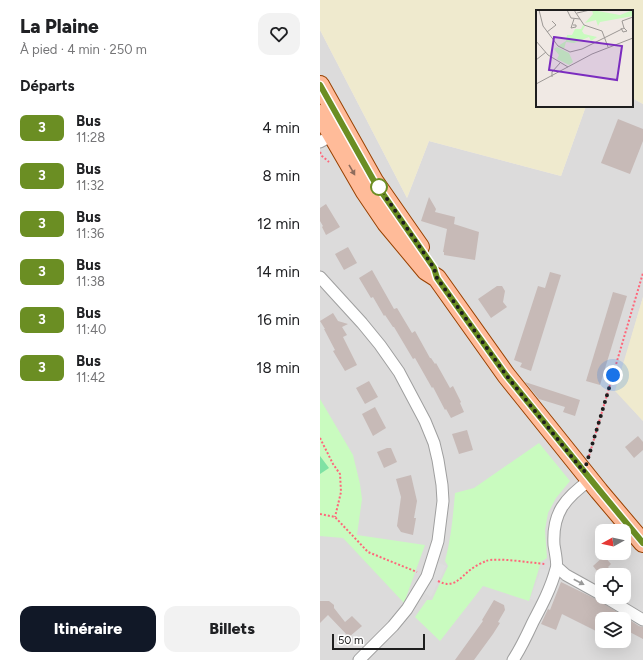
<!DOCTYPE html>
<html lang="fr">
<meta charset="utf-8">
<style>
body{margin:0;font-family:Figtree,sans-serif;background:#f2f2f2;color:#202124;height:100vh;display:flex;flex-direction:column;font-size:15px;white-space:nowrap}
*{box-sizing:border-box;margin:0}
p{font-size:13px;color:#757577}
.icon{flex:none;width:22px;height:22px;fill:none;stroke:currentColor;stroke-width:2;stroke-linecap:round;stroke-linejoin:round}
.map{position:relative;flex:1;overflow:hidden}
.drawer{display:flex;flex-direction:column;background:#fff;width:320px}
.drawer>*{flex:none}
.badge{padding:0 8px;border-radius:6px;font-size:14px;line-height:26px}
.needle{width:26px;rotate:262deg}
.tools{position:absolute;left:275px;top:524px;display:grid;gap:8px}
.tools a{display:grid;place-items:center;width:36px;height:36px;border-radius:8px;background:#fff;box-shadow:0 4px 16px #0002;font-size:20px}
.scale{position:absolute;left:12px;bottom:10px;width:93px;box-sizing:border-box;padding-left:4px;border:2px solid #1e1e1e;border-top:0;font-size:11px;line-height:14px;white-space:nowrap;color:#1e1e1e;-webkit-text-stroke:3px #fff;paint-order:stroke}
.you{position:absolute;width:20px;height:20px;margin:-10px;border:3px solid #fff;border-radius:50%;background:#1a73e8;box-shadow:0 0 0 6px #1a73e833}
.map>.badge{position:absolute;translate:-50% -50%;box-shadow:0 0 0 2px #fff}
h2{padding:0 20px;font-size:15px;line-height:36px}
.round{display:grid;place-items:center;flex:none;width:42px;height:42px;border-radius:12px;background:#f2f2f2}
.overview{display:flex;align-items:center;justify-content:space-between;height:68px;padding:0 20px}
h1{font-size:19px;font-weight:800;line-height:30px}
.button{display:flex;gap:8px;margin-top:auto;padding:8px 20px}
.button a{flex:1;height:46px;border-radius:12px;background:#111827;color:#fff;font-size:16px;font-weight:800;line-height:46px;text-align:center}
.button a+a{background:#f2f2f2;color:#202124}
ul{padding:0;list-style:none}
li{display:flex;align-items:center;gap:12px;height:48px;padding:0 20px}
li div{flex:1}
li b{display:block;font-size:15px}
li em{font-style:normal}
li .badge{min-width:44px;font-weight:700;text-align:center}
main{display:flex;flex:1;min-height:0}
.map>svg:first-child{display:block}
.residential{fill:#dcdbdb;fill-rule:evenodd}
.farmland{fill:#efeace}
.park{fill:#c9fbbf}
.pitch{fill:#7fe2a4}
.parking{fill:#dedede}
.building{fill:#c7bab7}
.lines{fill:none;stroke-linecap:round;stroke-linejoin:round}
.minor-casing{stroke:#9f9f9f;stroke-width:13}
.primary-casing{stroke:#984100;stroke-width:20}
.path{stroke:#ff667a;stroke-width:2;stroke-dasharray:2 2;stroke-linecap:butt}
.minor{stroke:#fff;stroke-width:11}
.primary{stroke:#fb9;stroke-width:18}
.oneway{fill:#8e6c5c}
.oneway2{fill:#9a9a9a}
.line-casing{stroke:#fff;stroke-width:9}
.line{stroke:#6b8e23;stroke-width:6}
.walk{stroke:#1e1e1e;stroke-width:4;stroke-dasharray:0 7.2}
.stop-dot{fill:#fff;stroke:#6b8e23;stroke-width:2}
.inset-road{fill:none;stroke:#9c9895;stroke-width:1}
.view{fill:#7b2cbf;fill-opacity:0.15;stroke:#7b2cbf;stroke-width:2}
.inset-edge{fill:none;stroke:#1e1e1e;stroke-width:2}
</style>
<main>
<section class="drawer">
<div class="overview"><div><h1>La Plaine</h1><p>À pied · 4 min · 250 m</p></div><a class="round"><svg class="icon" aria-label="heart" viewBox="0 0 24 24"><path d="M12 20l-8-8c-3-5 5-10 8-4 3-6 11-1 8 4z"/></svg></a></div>
<h2>Départs</h2>
<ul>
<li><span class="badge" style="background:#6b8e23;color:#fff">3</span><div><b>Bus</b><p>11:28</p></div><em>4 min</em></li>
<li><span class="badge" style="background:#6b8e23;color:#fff">3</span><div><b>Bus</b><p>11:32</p></div><em>8 min</em></li>
<li><span class="badge" style="background:#6b8e23;color:#fff">3</span><div><b>Bus</b><p>11:36</p></div><em>12 min</em></li>
<li><span class="badge" style="background:#6b8e23;color:#fff">3</span><div><b>Bus</b><p>11:38</p></div><em>14 min</em></li>
<li><span class="badge" style="background:#6b8e23;color:#fff">3</span><div><b>Bus</b><p>11:40</p></div><em>16 min</em></li>
<li><span class="badge" style="background:#6b8e23;color:#fff">3</span><div><b>Bus</b><p>11:42</p></div><em>18 min</em></li>
</ul>
<div class="button"><a>Itinéraire</a><a>Billets</a></div>
</section>
<div class="map">
<svg width="323" height="660" viewBox="0 0 323 660">
<rect width="100%" height="100%" fill="#f0e9e4"/>
<!-- residential -->
<path class="residential" d="M 0,30 L 87,198 L 109,141 L 241,176 L 266,106 L 312,106 L 312,98 L 323,104 L 323,297 L 296,391 L 323,421 L 323,660 L 0,660 ZM 282,531 L 304,531 L 304,553 L 282,553 ZM 282,575 L 304,575 L 304,597 L 282,597 ZM 282,619 L 304,619 L 304,641 L 282,641 Z"/>
<!-- farmland -->
<g class="farmland">
<path d="M 0,0 L 323,0 L 323,104 L 312,98 L 312,11 L 217,11 L 217,106 L 266,106 L 241,176 L 109,141 L 87,198 L 0,30 Z"/>
<path d="M 323,297 L 323,421 L 295,391 Z"/>
</g>
<!-- park -->
<g class="park">
<path d="M 0,399 L 33,455 L 40,484 L 42,499 L 37,535 L 105,545 L 84,603 L 23,538 L 0,536 Z"/>
<path d="M 219,443 L 250,481 L 236,498 L 228,513 L 225,530 L 227,558 L 221,562 L 209,601 L 163,586 L 120,641 L 95,617 L 107,600 L 112,600 L 128,566 L 125,561 C 131,539 133,516 135,493 L 154,488 Z"/>
</g>
<!-- pitch -->
<path class="pitch" d="M 0,456 L 9,468 L 0,474 Z"/>
<!-- parking -->
<g class="parking">
<path d="M 117,562 L 126,566 L 111,597 L 103,592 L 111,578 Z"/>
<path d="M 220,569 L 229,570 L 228,577 L 219,602 L 210,599 L 219,575 Z"/>
</g>
<!-- building -->
<g class="building">
<path d="M 298,119 L 323,129 L 323,141 L 310,174 L 281,163 Z"/>
<path d="M 109,197 L 116,209 L 115,212 L 135,217 L 134,224 L 159,232 L 155,260 L 124,255 L 124,252 L 123,252 L 127,229 L 101,221 Z"/>
<path d="M 6,204 L 20,227 L 6,235 L 2,227 L 3,226 L 0,221 L 0,208 Z"/>
<path d="M 28,247 L 37,263 L 24,270 L 15,254 Z"/>
<path d="M 52,270 L 74,309 L 77,308 L 92,333 L 95,331 L 110,358 L 111,358 L 115,364 L 116,363 L 130,388 L 133,386 L 141,402 L 140,403 L 144,412 L 131,418 L 126,409 L 125,410 L 113,387 L 112,388 L 95,358 L 93,359 L 74,327 L 73,327 L 65,315 L 64,316 L 53,297 L 51,298 L 39,278 Z"/>
<path d="M 230,272 L 241,275 L 211,371 L 200,367 L 202,363 L 194,360 L 218,286 L 225,288 Z"/>
<path d="M 177,286 L 182,286 L 185,291 L 183,302 L 187,307 L 171,318 L 158,299 Z"/>
<path d="M 293,292 L 307,296 L 280,385 L 266,381 Z"/>
<path d="M 13,313 L 18,321 L 28,324 L 22,327 L 27,335 L 23,337 L 37,365 L 25,371 L 13,351 L 15,350 L 4,329 L 5,329 L 0,321 Z"/>
<path d="M 49,381 L 58,397 L 45,404 L 36,388 Z"/>
<path d="M 205,382 L 260,400 L 255,416 L 243,412 L 245,407 L 219,399 Z"/>
<path d="M 55,407 L 66,428 L 53,436 L 42,414 Z"/>
<path d="M 147,430 L 153,450 L 139,454 L 132,434 Z"/>
<path d="M 318,436 L 323,442 L 323,450 L 314,458 L 305,447 Z"/>
<path d="M 67,448 L 71,448 L 77,462 L 64,468 L 57,452 Z"/>
<path d="M 91,475 L 97,501 L 94,518 L 96,518 L 93,535 L 81,532 L 77,526 L 81,497 L 76,479 Z"/>
<path d="M 284,556 L 291,564 L 288,567 L 295,575 L 280,575 L 273,566 Z"/>
<path d="M 241,582 L 280,601 L 319,626 L 323,627 L 323,639 L 304,629 L 304,619 L 282,619 L 282,634 L 242,614 L 236,630 L 221,624 L 228,609 L 230,610 Z"/>
<path d="M 174,600 L 184,605 L 185,610 L 178,622 L 180,623 L 173,634 L 154,660 L 135,660 L 163,621 L 162,620 Z"/>
<path d="M 0,601 L 9,601 L 14,605 L 14,608 L 25,622 L 32,616 L 42,626 L 29,637 L 8,615 L 0,623 Z"/>
</g>
<g class="lines">
<!-- minor casing -->
<g class="minor-casing">
<g id="minor">
<path d="M 0,142 L 17,133"/>
<path d="M 0,277 L 42,323 L 60,345 L 79,372 L 105,421 L 114,443 L 118,460 L 122,485 L 123,501 L 118,541 L 107,576 L 87,609 L 73,626 L 39,660"/>
<path d="M 237,567 L 246,575 L 282,595"/>
<path d="M 285,597 L 323,620"/>
<path d="M 193,660 C 201,648 207,635 213,622 C 222,605 231,588 236,569 C 238,564 235,552 234,545 C 232,513 245,498 270,480"/>
</g>
</g>
<!-- primary casing -->
<g class="primary-casing">
<g id="primary">
<path d="M 0,85 L 54,181 L 100,247"/>
<path d="M 0,114 L 45,192 L 66,223 L 106,271 L 117,278 L 186,375 L 279,491 L 323,543"/>
</g>
</g>
<!-- path -->
<g class="path">
<path d="M 0,152 L 2,156 L 9,162"/>
<path d="M 0,438 L 13,464 L 20,474 L 21,492 L 15,517"/>
<path d="M 269,456 L 323,273"/>
<path d="M 0,514 L 15,517 L 48,552 L 65,559 L 97,572"/>
<path d="M 118,581 C 133,589 139,579 150,570 C 154,567 161,563 166,561 C 176,557 212,563 225,564"/>
</g>
<!-- minor -->
<use href="#minor" class="minor"/>
<!-- primary -->
<use href="#primary" class="primary"/>
</g>
<!-- one-way arrows -->
<defs><path id="oneway-solid" d="M-6-.8H1V-3.2L6.5 0L1 3.2V.8H-6Z"/></defs>
<use class="oneway" href="#oneway-solid" transform="translate(32 170) rotate(60)"/>
<use class="oneway2" href="#oneway-solid" transform="translate(259 582) rotate(28)"/>
<g class="lines">
<!-- line casing -->
<g class="line-casing">
<path id="line" d="M 0,85 L 54,181 L 114,268 L 117,278 L 186,375 L 280,491 L 323,543"/>
</g>
<!-- line -->
<use href="#line" class="line"/>
<!-- walk -->
<path class="walk" d="M 59,187 L 114,268 L 117,278 L 186,375 L 264,472 L 293,375"/>
</g>
<!-- markers -->
<circle class="stop-dot" cx="59" cy="187" r="8"/>
<!-- overview -->
<g transform="translate(216 10)">
<rect width="97" height="97" fill="#f0e9e4"/>
<path d="M 56,0 L 84,5 L 97,0 L 97,6 L 64,12 L 62,16 L 60,10 L 49,13 L 57,4 ZM 47,15 L 49,16 L 46,21 L 48,24 L 61,27 L 55,31 L 53,27 L 38,33 L 30,32 L 28,39 L 22,36 L 30,31 L 31,25 L 36,25 L 39,19 L 45,19 ZM 21,37 L 33,43 L 37,52 L 33,55 L 21,49 L 23,45 L 18,39 Z" fill="#c9fbbf"/>
<path class="inset-road" d="M 3,0 L 7,16 L 22,36 L 34,42 L 46,39 L 88,18 L 86,11 L 97,7M 31,0 L 35,8 L 44,9M 38,0 L 48,15 L 66,21 L 72,37M 41,3 L 54,0M 37,15 L 40,15 L 40,17 L 35,18 L 38,9M 85,18 L 87,22 L 91,21 L 88,18M 11,22 L 20,15 L 16,11M 0,31 L 12,45 L 32,57M 0,50 L 10,42M 16,67 L 16,62 L 24,53M 0,74 L 56,44 L 97,28"/>
<path class="view" d="M 18,27 L 86,36 L 81,70 L 13,60 Z"/>
<rect width="97" height="97" class="inset-edge"/>
</g>
</svg>
<div class="tools">
<a><svg class="needle" viewBox="-14 -14 28 28"><path d="M0-13l5 13h-10z" fill="#e53935"/><path d="M0 13l5-13h-10z" fill="#757577"/></svg></a>
<a><svg class="icon" aria-label="locate" viewBox="0 0 24 24"><circle cx="12" cy="12" r="6"/><path d="M12 2v4M12 18v4M2 12h4M18 12h4"/></svg></a>
<a><svg class="icon" aria-label="layers" viewBox="0 0 24 24"><path d="M12 4l9 5-9 5-9-5zM3 14l9 5 9-5"/></svg></a>
</div>
<div class="scale">50 m</div>
<div class="you" style="left:293px;top:375px"></div>
</div>
</main>
